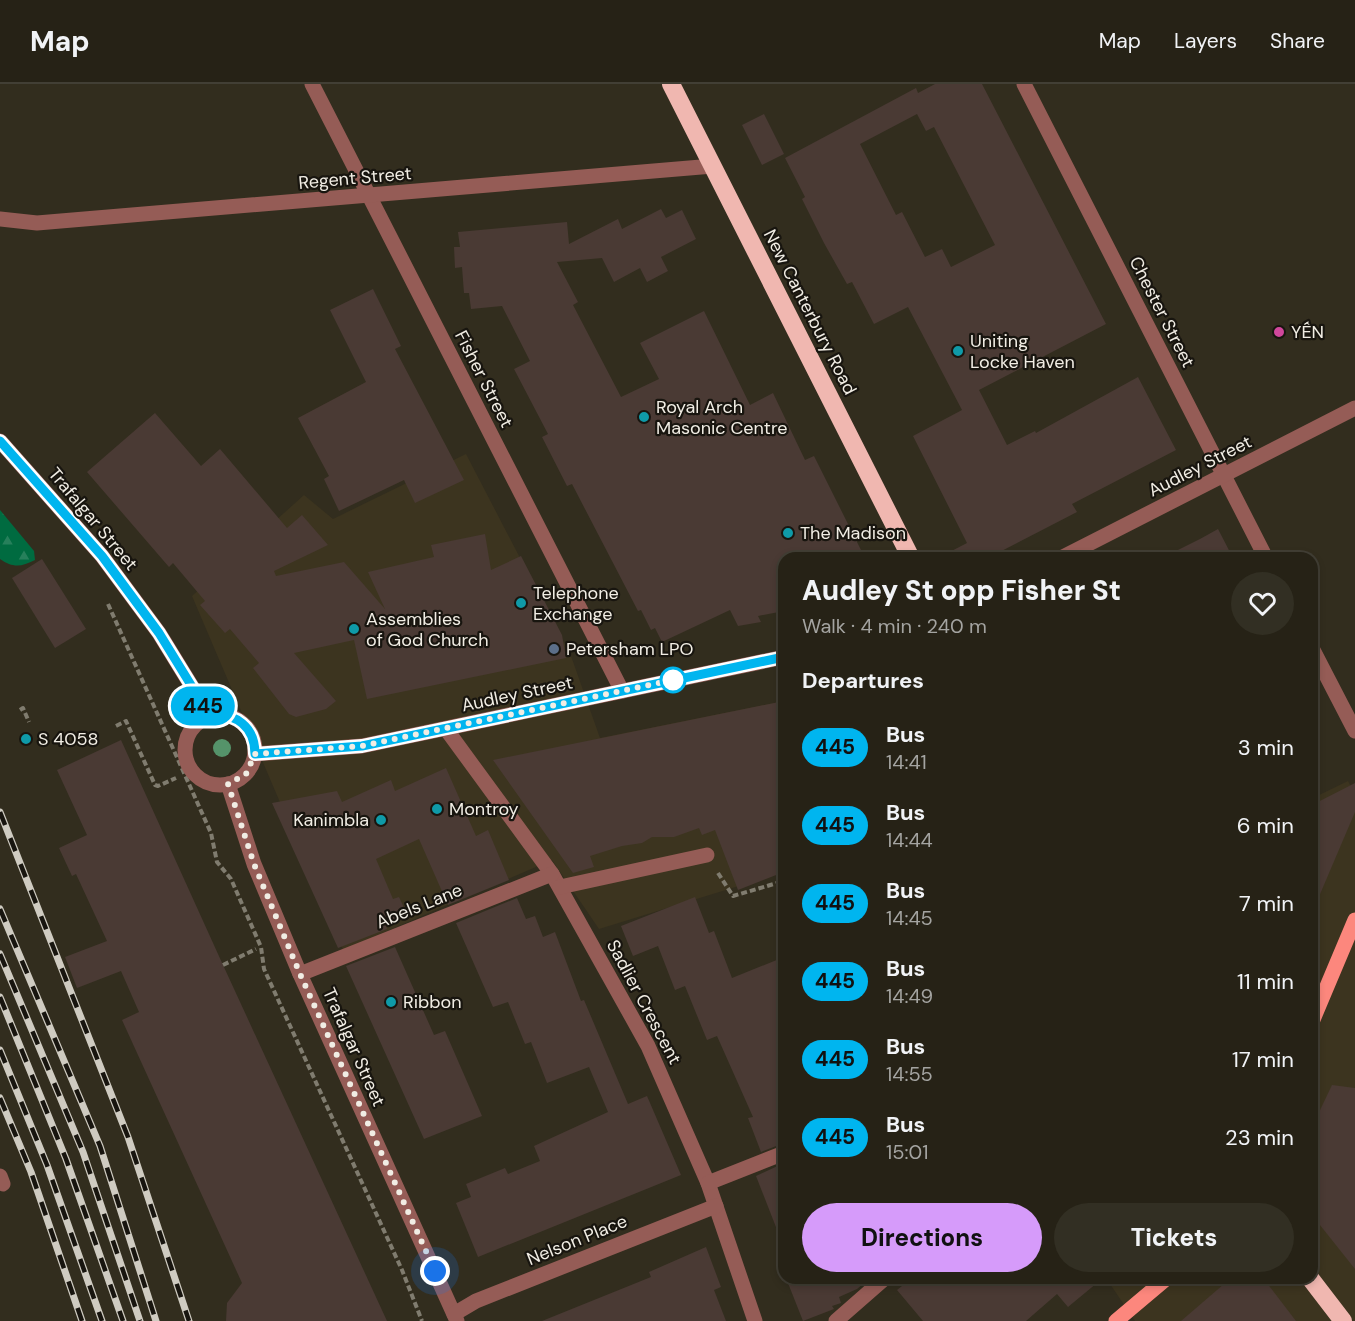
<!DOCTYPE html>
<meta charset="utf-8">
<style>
body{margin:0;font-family:"DM Sans",sans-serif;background:#322f23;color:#f1f3f6;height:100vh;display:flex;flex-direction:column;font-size:22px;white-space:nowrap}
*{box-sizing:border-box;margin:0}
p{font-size:20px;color:#a4a4a1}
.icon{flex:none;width:33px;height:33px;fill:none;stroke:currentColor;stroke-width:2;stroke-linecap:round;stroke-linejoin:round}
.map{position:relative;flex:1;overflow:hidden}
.panel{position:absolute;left:778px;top:468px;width:540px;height:732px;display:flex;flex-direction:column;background:#262216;border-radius:18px;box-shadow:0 3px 9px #0003,0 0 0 2px #423f35}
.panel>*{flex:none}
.badge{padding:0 12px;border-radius:20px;font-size:21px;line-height:39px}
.you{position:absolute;width:30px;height:30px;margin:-15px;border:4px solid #fff;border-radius:50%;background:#1a73e8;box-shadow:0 0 0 9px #1a73e833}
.map>.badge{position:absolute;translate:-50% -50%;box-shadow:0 0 0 3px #fff}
h2{padding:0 24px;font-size:22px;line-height:54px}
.round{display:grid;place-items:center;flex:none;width:63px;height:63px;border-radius:32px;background:#322f23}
.overview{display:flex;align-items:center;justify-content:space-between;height:102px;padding:0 24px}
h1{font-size:28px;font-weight:800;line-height:45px}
.action{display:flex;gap:12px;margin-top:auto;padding:12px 24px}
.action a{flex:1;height:69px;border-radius:36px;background:#d69bfa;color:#111;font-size:24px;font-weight:800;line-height:69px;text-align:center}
.action a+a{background:#322f23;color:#f1f3f6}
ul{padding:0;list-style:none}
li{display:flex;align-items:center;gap:18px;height:78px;padding:0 24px}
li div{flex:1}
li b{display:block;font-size:22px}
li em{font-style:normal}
li .badge{min-width:66px;font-weight:700;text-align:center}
header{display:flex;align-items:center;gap:36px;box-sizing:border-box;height:84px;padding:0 30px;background:#262216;border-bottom:2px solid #423f35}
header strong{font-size:28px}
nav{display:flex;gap:33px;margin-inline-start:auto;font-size:21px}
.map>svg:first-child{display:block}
.built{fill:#3c341f}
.forest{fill:url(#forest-firs)}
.building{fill:#4a3a34;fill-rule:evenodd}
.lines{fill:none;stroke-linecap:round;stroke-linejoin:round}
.path{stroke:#807c6f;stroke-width:4;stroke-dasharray:6 3;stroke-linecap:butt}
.minor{stroke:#955c56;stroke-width:15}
.major{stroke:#fc877d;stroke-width:15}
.highway{stroke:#f0b7b0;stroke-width:18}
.rail-casing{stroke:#cfcbc1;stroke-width:7}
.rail{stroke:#18150f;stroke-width:4.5;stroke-dasharray:14;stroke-linecap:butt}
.tree{fill:#55936a}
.line-casing{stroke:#fff;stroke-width:14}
.line{stroke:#00b5ef;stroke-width:9}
.walk{stroke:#f1ede4;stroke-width:6;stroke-dasharray:0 10.8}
.hotel-dot{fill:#d1479c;stroke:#18150f;stroke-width:2}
.culture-dot{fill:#0f9aa8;stroke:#18150f;stroke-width:2}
.service-dot{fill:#5c6f8a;stroke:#18150f;stroke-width:2}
.stop-dot{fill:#fff;stroke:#00b5ef;stroke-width:3}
.labels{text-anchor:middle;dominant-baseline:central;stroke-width:4.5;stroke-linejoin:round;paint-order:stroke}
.street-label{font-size:18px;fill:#f1ede4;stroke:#18150f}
.poi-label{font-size:18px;fill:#f1ede4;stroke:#18150f;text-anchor:start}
</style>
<header>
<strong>Map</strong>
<nav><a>Map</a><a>Layers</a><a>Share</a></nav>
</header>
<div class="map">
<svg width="1355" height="1237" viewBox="0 0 1355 1237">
<defs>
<pattern id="forest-firs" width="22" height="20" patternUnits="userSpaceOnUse" patternTransform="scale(1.5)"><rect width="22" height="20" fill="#006b40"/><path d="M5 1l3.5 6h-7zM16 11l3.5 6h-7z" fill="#26805b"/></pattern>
</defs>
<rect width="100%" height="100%" fill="#322d1e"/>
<!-- built -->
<g class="built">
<path d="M 466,370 L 571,572 L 600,654 L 784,617 L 784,788 L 599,845 L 552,776 L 343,866 L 192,512 L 304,411 L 333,435 Z"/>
<path d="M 1348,697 L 1355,711 L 1355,1237 L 1135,1237 L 1106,1194 L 1312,1194 L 1313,714 Z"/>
</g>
<!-- forest -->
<path class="forest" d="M 0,426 L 34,467 L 35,476 C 21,483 13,484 0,475 Z"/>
<!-- building -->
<g class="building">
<path d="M 935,0 L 982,0 L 1106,240 L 979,306 L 1007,361 L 1035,347 L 1036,349 L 1138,293 L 1176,366 L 1072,420 L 1077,428 L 988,474 L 938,474 L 967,459 L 913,352 L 962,326 L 908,223 L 874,240 L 852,198 L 847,200 L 824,159 L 802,115 L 805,113 L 785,74 L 916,4 L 918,9 ZM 917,30 L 926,47 L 934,43 L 995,161 L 951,183 L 942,165 L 925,173 L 902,128 L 896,131 L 860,60 Z"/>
<path d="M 764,30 L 784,70 L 762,81 L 742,41 Z"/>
<path d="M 661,125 L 666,134 L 682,126 L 696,155 L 661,173 L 668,187 L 647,198 L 640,184 L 614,198 L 602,174 L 557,178 L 578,218 L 573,221 L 621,313 L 659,295 L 640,259 L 704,227 L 750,321 L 773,309 L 805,376 L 814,372 L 865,474 L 784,474 L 784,527 L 758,532 L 761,538 L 738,542 L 730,526 L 662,558 L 655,544 L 651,546 L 641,526 L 638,527 L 572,400 L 567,402 L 542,353 L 548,350 L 514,285 L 530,277 L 502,222 L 471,225 L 469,209 L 464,209 L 462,183 L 455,184 L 454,163 L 460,163 L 458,148 L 567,138 L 569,160 L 618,135 L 622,145 Z"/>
<path d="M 373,205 L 401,262 L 395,265 L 464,396 L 415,419 L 404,396 L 339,427 L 324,395 L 329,392 L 298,334 L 366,298 L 330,226 Z"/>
<path d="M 155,329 L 201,382 L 220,365 L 287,444 L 302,431 L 328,461 L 274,487 L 276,492 L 344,478 L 385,525 L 368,488 L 434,473 L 431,461 L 485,450 L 491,486 L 521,472 L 562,551 L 566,574 L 367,615 L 354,556 L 294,569 L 336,617 L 326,625 L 296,633 L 289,630 L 253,584 L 259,579 L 230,545 L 225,549 L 200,521 L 205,517 L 173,479 L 169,483 L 87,388 Z"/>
<path d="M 1218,445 L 1233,474 L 1162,474 L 1200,455 Z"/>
<path d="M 42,475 L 86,545 L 55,564 L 12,494 Z"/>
<path d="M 784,617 L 784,788 L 738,806 L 715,746 L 702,751 L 699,744 L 674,753 L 652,753 L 642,759 L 622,762 L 590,772 L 594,783 L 573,789 L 493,676 Z"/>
<path d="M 121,656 L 223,881 L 387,1237 L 226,1237 L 227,1219 L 242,1199 L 122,936 L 139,928 L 121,887 L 77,904 L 65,873 L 107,857 L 76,790 L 72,792 L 59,764 L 87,751 L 57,686 Z"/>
<path d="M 446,684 L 476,752 L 488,746 L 509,796 L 448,821 L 419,755 L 376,775 L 393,815 L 399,813 L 408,832 L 386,842 L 387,845 L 338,864 L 272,719 L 337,707 L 342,718 L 391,696 L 395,707 Z"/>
<path d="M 1355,699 L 1355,728 L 1312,829 L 1312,721 Z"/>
<path d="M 695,813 L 709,849 L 714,847 L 732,894 L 784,873 L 784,1059 L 761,1068 L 748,1034 L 753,1033 L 717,952 L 707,956 L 685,902 L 675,906 L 658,862 L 633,872 L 621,842 Z"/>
<path d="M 517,814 L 526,835 L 535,832 L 543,853 L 555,848 L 581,917 L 584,916 L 628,1020 L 647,1012 L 681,1091 L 478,1173 L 456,1119 L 471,1113 L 466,1100 L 505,1084 L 508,1090 L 540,1077 L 534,1062 L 608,1028 L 589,983 L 547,999 L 531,958 L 525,960 L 508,918 L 493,923 L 456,839 Z"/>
<path d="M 395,863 L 434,951 L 445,947 L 482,1032 L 424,1055 L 346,882 Z"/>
<path d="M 1332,1001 L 1355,1004 L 1355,1185 L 1312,1131 L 1312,1043 Z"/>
<path d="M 784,1079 L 784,1161 L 783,1161 L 756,1092 Z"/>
<path d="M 706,1163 L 721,1203 L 714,1206 L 726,1237 L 542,1237 L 651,1193 L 649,1188 Z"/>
<path d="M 786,1194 L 870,1194 L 857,1205 L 839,1213 L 841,1219 L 832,1222 L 834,1225 L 803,1237 Z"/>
<path d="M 912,1194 L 1103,1194 L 1068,1223 L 1057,1210 L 1026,1237 L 923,1237 L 897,1206 Z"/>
<path d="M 1231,1194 L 1263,1194 L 1296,1237 L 1181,1237 Z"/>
</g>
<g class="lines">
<!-- path -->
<g class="path">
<path d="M 108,520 L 211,749 L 217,778 L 231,795 L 261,863 L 264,885 L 402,1186 L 422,1237"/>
<path d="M 20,626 L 23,624 L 29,638"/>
<path d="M 116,642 L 126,637 L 155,701 L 158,702 L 176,694"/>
<path d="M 718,789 L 733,812 L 784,797"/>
<path d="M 223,881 L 256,865"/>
</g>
<!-- minor -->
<g class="minor">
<path d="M 312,0 L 622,607"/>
<path d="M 1024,0 L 1266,474"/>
<path d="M 0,135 L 37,139 L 713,82"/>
<path d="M 0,357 L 102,472 L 159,549 L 210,632"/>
<path d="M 1061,474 L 1355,324"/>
<path d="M 1312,564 L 1355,647"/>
<circle cx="220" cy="666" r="35"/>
<path d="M 446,645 L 552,790 L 648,962 L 708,1099 L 755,1237"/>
<path d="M 255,670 L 362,662 L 784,573"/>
<path d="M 228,700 L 254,780 L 300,890 L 457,1237"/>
<path d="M 560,803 L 707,771"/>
<path d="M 300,890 L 552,790"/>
<path d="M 0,1092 L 3,1100"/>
<path d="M 708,1099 L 784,1069"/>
<path d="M 454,1230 L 476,1217 L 716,1122"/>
<path d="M 836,1237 L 885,1194"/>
</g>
<!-- major -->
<g class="major">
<path d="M 1312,938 L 1355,836"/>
<path d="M 1116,1237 L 1167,1194"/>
</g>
<!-- highway -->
<g class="highway">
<path d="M 671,0 L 911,474"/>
<path d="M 1310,1194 L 1343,1237"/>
</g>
<!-- rail casing -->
<g class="rail-casing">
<g id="rail">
<path d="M 0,728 L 128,1053 L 189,1237"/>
<path d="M 0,825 L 100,1062 L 156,1237"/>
<path d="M 0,870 L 83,1068 L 140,1237"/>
<path d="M 0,913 L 66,1075 L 123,1237"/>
<path d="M 0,966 L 47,1081 L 102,1237"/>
<path d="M 0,1014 L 31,1088 L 82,1237"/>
</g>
</g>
<!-- rail -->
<use href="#rail" class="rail"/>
</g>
<!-- trees -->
<circle class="tree" cx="222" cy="664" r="9"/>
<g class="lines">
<!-- line casing -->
<g class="line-casing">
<path id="line" d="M 0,357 L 102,472 L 159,549 L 210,632 C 236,628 255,643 255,670 L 362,662 L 784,573"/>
</g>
<!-- line -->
<use href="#line" class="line"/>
<!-- walk -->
<path class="walk" d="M 435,1187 L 300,890 L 254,780 L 228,700 L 246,690 L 255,670 L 362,662 L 673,596"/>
</g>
<!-- markers -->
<circle class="hotel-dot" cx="1279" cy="248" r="6"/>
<g class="culture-dot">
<circle cx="958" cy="267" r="6"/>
<circle cx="644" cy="333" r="6"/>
<circle cx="788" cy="449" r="6"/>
<circle cx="521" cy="519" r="6"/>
<circle cx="354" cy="545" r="6"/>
<circle cx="26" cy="655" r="6"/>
<circle cx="437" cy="725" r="6"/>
<circle cx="381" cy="736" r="6"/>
<circle cx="391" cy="918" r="6"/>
</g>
<circle class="service-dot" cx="554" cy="565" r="6"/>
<circle class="stop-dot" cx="673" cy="596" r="12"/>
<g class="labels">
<!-- street labels -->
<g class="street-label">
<text transform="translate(355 94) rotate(-5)">Regent Street</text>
<text transform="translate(810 228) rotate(63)">New Canterbury Road</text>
<text transform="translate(1162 228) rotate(63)">Chester Street</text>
<text transform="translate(484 295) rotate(63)">Fisher Street</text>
<text transform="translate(1200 382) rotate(-27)">Audley Street</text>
<text transform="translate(93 435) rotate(50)">Trafalgar Street</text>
<text transform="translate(517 610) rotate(-12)">Audley Street</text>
<text transform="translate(419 822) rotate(-22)">Abels Lane</text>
<text transform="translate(644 918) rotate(62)">Sadlier Crescent</text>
<text transform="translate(354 963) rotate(66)">Trafalgar Street</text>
<text transform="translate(577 1156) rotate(-22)">Nelson Place</text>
</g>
<!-- poi labels -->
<g class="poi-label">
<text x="1291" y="248">YẾN</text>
<text x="970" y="257">Uniting<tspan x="970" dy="21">Locke Haven</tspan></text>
<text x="656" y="323">Royal Arch<tspan x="656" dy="21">Masonic Centre</tspan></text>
<text x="800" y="449">The Madison</text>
<text x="533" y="509">Telephone<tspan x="533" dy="21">Exchange</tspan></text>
<text x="366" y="535">Assemblies<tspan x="366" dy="21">of God Church</tspan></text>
<text x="566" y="565">Petersham LPO</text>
<text x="38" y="655">S 4058</text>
<text x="449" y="725">Montroy</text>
<text x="369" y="736" text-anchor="end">Kanimbla</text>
<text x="403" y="918">Ribbon</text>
</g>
</g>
</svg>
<div class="you" style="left:435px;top:1187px"></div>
<b class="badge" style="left:203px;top:622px;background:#00b5ef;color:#111">445</b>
<section class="panel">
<div class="overview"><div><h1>Audley St opp Fisher St</h1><p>Walk · 4 min · 240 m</p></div><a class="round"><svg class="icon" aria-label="heart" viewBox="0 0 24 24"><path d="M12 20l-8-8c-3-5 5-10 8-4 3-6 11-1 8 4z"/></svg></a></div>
<h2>Departures</h2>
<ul>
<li><span class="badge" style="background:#00b5ef;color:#111">445</span><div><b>Bus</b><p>14:41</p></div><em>3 min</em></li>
<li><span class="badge" style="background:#00b5ef;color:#111">445</span><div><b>Bus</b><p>14:44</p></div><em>6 min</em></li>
<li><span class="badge" style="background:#00b5ef;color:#111">445</span><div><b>Bus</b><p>14:45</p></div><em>7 min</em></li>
<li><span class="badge" style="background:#00b5ef;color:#111">445</span><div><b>Bus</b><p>14:49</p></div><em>11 min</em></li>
<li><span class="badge" style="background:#00b5ef;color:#111">445</span><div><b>Bus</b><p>14:55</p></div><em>17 min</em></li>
<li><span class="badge" style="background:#00b5ef;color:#111">445</span><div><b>Bus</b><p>15:01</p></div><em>23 min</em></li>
</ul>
<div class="action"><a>Directions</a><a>Tickets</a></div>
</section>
</div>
